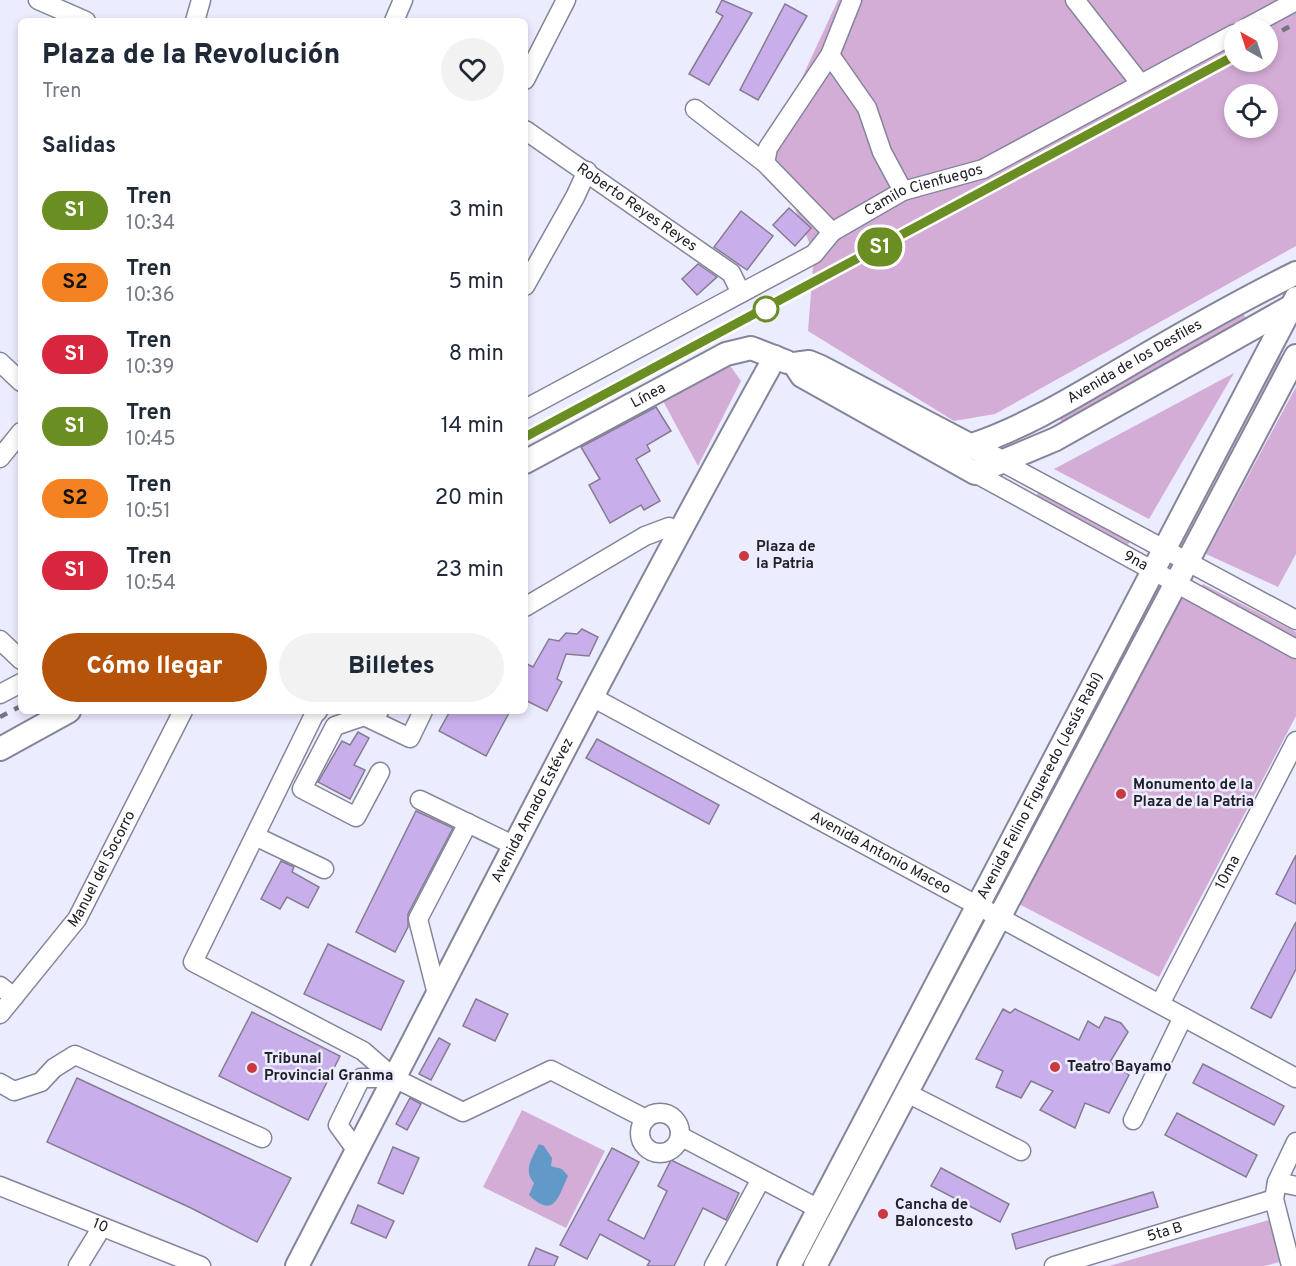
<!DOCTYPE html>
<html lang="es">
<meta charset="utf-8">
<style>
body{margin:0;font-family:Overpass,sans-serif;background:#f2f2f3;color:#1f2937;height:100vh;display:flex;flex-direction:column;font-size:22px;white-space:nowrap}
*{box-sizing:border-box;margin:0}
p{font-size:20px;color:#747a83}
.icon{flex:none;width:33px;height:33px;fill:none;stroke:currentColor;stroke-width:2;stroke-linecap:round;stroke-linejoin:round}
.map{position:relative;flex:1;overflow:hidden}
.details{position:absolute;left:18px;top:18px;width:510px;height:696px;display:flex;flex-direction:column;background:#fff;border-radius:9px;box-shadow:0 3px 9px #0003}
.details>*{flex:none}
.badge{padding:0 12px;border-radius:20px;font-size:21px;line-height:39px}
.needle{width:39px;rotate:321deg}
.buttons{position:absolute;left:1224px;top:18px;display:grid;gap:12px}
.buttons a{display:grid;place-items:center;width:54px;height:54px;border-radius:50%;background:#fff;box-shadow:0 3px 9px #0003;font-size:30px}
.map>.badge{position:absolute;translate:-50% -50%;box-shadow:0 0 0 3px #fff}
h2{padding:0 24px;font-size:22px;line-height:54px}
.round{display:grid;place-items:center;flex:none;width:63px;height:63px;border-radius:32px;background:#f2f2f3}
.headline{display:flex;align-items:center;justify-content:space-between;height:102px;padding:0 24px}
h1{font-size:28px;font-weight:800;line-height:45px}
.cta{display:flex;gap:12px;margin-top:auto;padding:12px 24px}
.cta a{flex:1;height:69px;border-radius:36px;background:#b45309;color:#fff;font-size:24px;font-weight:800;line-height:69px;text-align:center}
.cta a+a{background:#f2f2f3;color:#1f2937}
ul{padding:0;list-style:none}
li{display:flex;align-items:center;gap:18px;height:72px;padding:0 24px}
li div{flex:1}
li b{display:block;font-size:22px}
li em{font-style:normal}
li .badge{min-width:66px;font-weight:700;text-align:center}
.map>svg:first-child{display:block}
.green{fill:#d4add7;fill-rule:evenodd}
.water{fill:#6199c8}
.building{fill:#c9aeec;stroke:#857c90;stroke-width:1.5}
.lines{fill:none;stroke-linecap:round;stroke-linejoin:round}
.minor-casing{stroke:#84859a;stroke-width:21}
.major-casing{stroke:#84859a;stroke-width:26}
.minor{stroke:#fff;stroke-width:18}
.major{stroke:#fff;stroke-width:22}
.rail{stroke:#747481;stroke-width:4.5;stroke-dasharray:8 8;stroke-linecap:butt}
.line-casing{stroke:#fff;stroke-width:14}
.line{stroke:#6b8e23;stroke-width:9}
.stop-dot{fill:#fff;stroke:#6b8e23;stroke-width:3}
.poi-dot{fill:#c9393f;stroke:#ececff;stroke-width:2}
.labels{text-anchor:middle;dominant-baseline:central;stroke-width:5;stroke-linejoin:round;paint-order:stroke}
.street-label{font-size:15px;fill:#202029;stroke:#ececff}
.poi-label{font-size:15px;font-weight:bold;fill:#202029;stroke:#ececff;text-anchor:start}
</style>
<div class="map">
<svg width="1296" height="1266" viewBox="0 0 1296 1266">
<rect width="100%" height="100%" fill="#ececff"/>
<!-- green -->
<g class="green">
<path d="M 838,0 L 1296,0 L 1296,246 L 995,414 L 954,421 L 808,331 L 814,254 L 791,199 L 763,148 L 794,95 ZM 1234,28 L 1268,28 L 1268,62 L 1234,62 ZM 1234,94 L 1268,94 L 1268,128 L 1234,128 Z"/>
<path d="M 1242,312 L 1247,320 L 1063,426 L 1059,416 Z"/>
<path d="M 1275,353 L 1281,357 L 1195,518 L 1189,514 Z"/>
<path d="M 724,365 L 731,367 L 741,381 L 698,466 L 662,399 Z"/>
<path d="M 1234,373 L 1149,519 L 1054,469 Z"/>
<path d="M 1296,387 L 1296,554 L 1278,587 L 1206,554 Z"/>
<path d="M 1039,491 L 1131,539 L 1128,545 L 1036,497 Z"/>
<path d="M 1203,584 L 1296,632 L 1296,638 L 1200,589 Z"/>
<path d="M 1176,595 L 1296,657 L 1296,716 L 1159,977 L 1015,902 Z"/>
<path d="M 967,947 L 971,948 L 820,1230 Z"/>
<path d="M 522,1110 L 605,1151 L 566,1228 L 483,1187 Z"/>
<path d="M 1269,1220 L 1280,1262 L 1264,1266 L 1109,1266 Z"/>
</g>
<!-- water -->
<path class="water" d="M 539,1144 L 544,1146 L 552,1158 L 551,1166 L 562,1169 L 568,1176 C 558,1198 554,1219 529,1195 L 534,1183 C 523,1170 532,1158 539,1144 Z"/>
<!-- building -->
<g class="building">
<path d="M 722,0 L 752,13 L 709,85 L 689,74 L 723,16 L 716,12 Z"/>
<path d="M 785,4 L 807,16 L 758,100 L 740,90 Z"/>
<path d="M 789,208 L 811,228 L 795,246 L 773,225 Z"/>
<path d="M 741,211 L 773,236 L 747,270 L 714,247 Z"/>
<path d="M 698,264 L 717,277 L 697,295 L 682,279 Z"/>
<path d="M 656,407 L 671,431 L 647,445 L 650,451 L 636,459 L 660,501 L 644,510 L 641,505 L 610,523 L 589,485 L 600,479 L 581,447 Z"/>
<path d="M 582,629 L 598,637 L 589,656 L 566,654 L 557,679 L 562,682 L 547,711 L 525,700 L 525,663 L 533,667 L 549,639 L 559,641 L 566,633 L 577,634 Z"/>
<path d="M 450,711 L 510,711 L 486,756 L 439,731 Z"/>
<path d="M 358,732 L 369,738 L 354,765 L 365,770 L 350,799 L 318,782 L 342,741 L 350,745 Z"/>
<path d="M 597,739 L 719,805 L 709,824 L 586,758 Z"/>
<path d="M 416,811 L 453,828 L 408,914 L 408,927 L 395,952 L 356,932 Z"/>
<path d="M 1296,855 L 1296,904 L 1276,894 Z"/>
<path d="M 281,861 L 294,867 L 292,872 L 319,887 L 308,908 L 287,897 L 280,909 L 261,899 Z"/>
<path d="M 1296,922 L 1296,969 L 1271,1018 L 1251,1008 Z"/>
<path d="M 328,944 L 404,981 L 381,1030 L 304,994 Z"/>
<path d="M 476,999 L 508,1014 L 495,1041 L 463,1026 Z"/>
<path d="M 1003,1009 L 1010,1013 L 1015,1009 L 1079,1040 L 1088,1021 L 1099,1028 L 1105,1017 L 1121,1023 L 1128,1032 L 1110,1062 L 1129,1075 L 1109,1113 L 1085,1103 L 1075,1128 L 1040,1110 L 1053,1091 L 1031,1081 L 1021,1098 L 996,1087 L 1003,1071 L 976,1059 Z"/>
<path d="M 252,1012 L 340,1056 L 308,1120 L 219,1076 Z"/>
<path d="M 439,1038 L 450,1044 L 431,1080 L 419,1074 Z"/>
<path d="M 1203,1064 L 1284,1106 L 1274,1125 L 1193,1083 Z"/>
<path d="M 77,1078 L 291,1178 L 257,1242 L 191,1208 L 47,1142 Z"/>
<path d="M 410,1098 L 421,1104 L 407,1130 L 396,1124 Z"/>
<path d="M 1177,1113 L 1257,1155 L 1246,1177 L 1165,1135 Z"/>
<path d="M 393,1147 L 419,1158 L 403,1194 L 378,1183 Z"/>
<path d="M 612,1148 L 639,1162 L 608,1220 L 644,1239 L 667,1191 L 658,1186 L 671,1160 L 739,1193 L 726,1220 L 703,1208 L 674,1266 L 647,1266 L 650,1261 L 600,1234 L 587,1259 L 560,1245 Z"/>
<path d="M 941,1168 L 1009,1204 L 1000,1222 L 931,1186 Z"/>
<path d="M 1153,1192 L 1158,1207 L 1016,1249 L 1012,1234 Z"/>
<path d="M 358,1205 L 394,1221 L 386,1238 L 351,1223 Z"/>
<path d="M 536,1248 L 558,1257 L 554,1266 L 528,1266 Z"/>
</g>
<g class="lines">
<!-- minor casing -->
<g class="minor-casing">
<g id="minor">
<path d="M 38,0 L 86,21"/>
<path d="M 1075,0 L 1140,83"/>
<path d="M 195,21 L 201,0"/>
<path d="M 394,21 L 403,0"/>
<path d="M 1246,28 L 1296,1"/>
<path d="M 830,55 L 867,108 L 882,152 L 903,191"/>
<path d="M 525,80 L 566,0"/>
<path d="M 695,109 L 765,163 L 832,232"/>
<path id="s1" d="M 525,130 L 731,273 L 741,293"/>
<path d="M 765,163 L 768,148 L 830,55 L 852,0"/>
<path d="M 525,286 L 575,197 L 587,171"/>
<path d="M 0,362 L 21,382"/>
<path id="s2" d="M 525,409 L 814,254 L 832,232 L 903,191 L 983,169 L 1234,34"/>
<path d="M 0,458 L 21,432"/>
<path d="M 1002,462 L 1296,620"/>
<path id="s3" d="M 975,473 L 1296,649"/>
<path d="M 525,607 L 645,536 L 669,527 L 678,531"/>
<path d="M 0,640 L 21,660"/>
<path d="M 0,694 L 21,683"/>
<path id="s4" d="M 592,697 L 1296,1078"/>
<path d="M 318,711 L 314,715 L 193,962 L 363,1051 L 394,1078 L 463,1112 L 551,1070 L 646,1119"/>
<path d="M 379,711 L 335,726 L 302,789 L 356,817 L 380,772"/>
<path d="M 364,716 L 410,738 L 423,711"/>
<path d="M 420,800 L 513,845"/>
<path d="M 255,836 L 324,869"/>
<path d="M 0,986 L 14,997"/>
<path d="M 437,994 L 418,919 L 468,823"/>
<path id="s5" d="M 1160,1004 L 1296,741"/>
<path id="s6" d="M 0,1014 L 77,919 L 183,711"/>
<path d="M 0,1083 L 14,1091 L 41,1082 L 54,1068 L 75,1055 L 262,1138"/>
<path d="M 907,1093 L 1021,1151"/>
<circle cx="660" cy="1133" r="20"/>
<path d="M 1133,1120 L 1183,1017"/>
<path d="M 680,1136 L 819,1209"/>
<path d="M 357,1151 L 338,1125 L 361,1078 L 394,1078"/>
<path d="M 1277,1182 L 1296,1186"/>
<path id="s7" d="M 0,1186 L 201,1266"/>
<path d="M 78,1266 L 102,1227"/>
<path d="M 714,1266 L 761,1179"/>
<path id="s8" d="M 1054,1266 L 1274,1199"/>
<path d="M 1291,1266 L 1274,1199 L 1277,1182 L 1296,1142"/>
</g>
</g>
<!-- major casing -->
<g class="major-casing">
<g id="major">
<path id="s9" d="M 972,445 C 1028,426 1077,395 1127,366 C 1183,333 1238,302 1296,273"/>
<path id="s10" d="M 525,462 L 726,354 L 751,348 L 787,362"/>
<path d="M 1002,462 L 821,367 L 809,362 L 794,364 L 802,376 L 975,473 L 1056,439 L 1292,306"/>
<path d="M 0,749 L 69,711"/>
<path id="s11" d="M 297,1266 C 455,962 609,656 775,357"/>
<path id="s12" d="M 789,1266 L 1296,298"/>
<path d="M 815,1266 L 1296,356"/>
</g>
</g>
<!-- minor -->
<use href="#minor" class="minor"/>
<!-- major -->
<use href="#major" class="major"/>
<!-- rail -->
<g class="rail">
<path d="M 1268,38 L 1296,23"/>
<path d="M 525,437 L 1234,56"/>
<path d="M 0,717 L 21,706"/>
</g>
</g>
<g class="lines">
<!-- line casing -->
<g class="line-casing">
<path id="line" d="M 525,437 L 1234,56"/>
</g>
<!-- line -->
<use href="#line" class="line"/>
</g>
<!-- markers -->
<circle class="stop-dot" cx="766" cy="309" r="12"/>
<g class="poi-dot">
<circle cx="744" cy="556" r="6"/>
<circle cx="1121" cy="794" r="6"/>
<circle cx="1055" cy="1067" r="6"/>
<circle cx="252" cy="1068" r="6"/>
<circle cx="883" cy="1214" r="6"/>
</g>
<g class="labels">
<!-- street labels -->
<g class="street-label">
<text stroke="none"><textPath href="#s2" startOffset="458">Camilo Cienfuegos</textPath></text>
<text stroke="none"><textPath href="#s1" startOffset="136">Roberto Reyes Reyes</textPath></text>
<text stroke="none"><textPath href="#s9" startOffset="183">Avenida de los Desfiles</textPath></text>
<text stroke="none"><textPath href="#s10" startOffset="140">Línea</textPath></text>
<text stroke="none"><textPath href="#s3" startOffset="183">9na</textPath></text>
<text stroke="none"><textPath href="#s12" startOffset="542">Avenida Felino Figueredo (Jesús Rabí)</textPath></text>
<text stroke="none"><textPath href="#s11" startOffset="513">Avenida Amado Estévez</textPath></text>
<text stroke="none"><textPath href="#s4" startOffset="328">Avenida Antonio Maceo</textPath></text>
<text stroke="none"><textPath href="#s6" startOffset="178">Manuel del Socorro</textPath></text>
<text stroke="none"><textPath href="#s5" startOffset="148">10ma</textPath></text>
<text stroke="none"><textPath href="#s7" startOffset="108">10</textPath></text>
<text stroke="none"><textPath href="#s8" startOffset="116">5ta B</textPath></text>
</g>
<!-- poi labels -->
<g class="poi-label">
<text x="756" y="547">Plaza de<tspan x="756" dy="17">la Patria</tspan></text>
<text x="1133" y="785">Monumento de la<tspan x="1133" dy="17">Plaza de la Patria</tspan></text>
<text x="264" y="1059">Tribunal<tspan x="264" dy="17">Provincial Granma</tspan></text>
<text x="1067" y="1067">Teatro Bayamo</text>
<text x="895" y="1205">Cancha de<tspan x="895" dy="17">Baloncesto</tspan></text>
</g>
</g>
</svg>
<div class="buttons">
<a><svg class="needle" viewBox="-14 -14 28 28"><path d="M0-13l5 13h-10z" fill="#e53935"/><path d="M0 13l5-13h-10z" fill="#747a83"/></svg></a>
<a><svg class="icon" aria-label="locate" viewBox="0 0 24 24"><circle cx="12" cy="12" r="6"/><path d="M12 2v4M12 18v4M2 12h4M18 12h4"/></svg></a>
</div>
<b class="badge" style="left:880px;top:247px;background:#6b8e23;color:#fff">S1</b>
<section class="details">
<div class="headline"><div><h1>Plaza de la Revolución</h1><p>Tren</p></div><a class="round"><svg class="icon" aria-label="heart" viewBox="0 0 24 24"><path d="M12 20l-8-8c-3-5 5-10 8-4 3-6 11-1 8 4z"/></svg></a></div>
<h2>Salidas</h2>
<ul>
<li><span class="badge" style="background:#6b8e23;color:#fff">S1</span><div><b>Tren</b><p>10:34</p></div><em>3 min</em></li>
<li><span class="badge" style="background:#f58220;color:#111">S2</span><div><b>Tren</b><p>10:36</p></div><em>5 min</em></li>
<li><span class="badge" style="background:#d7263d;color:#fff">S1</span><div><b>Tren</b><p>10:39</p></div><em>8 min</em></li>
<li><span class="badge" style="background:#6b8e23;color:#fff">S1</span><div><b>Tren</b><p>10:45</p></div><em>14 min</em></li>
<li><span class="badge" style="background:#f58220;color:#111">S2</span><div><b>Tren</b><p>10:51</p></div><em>20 min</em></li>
<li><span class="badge" style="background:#d7263d;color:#fff">S1</span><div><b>Tren</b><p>10:54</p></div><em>23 min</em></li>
</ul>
<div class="cta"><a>Cómo llegar</a><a>Billetes</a></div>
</section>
</div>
